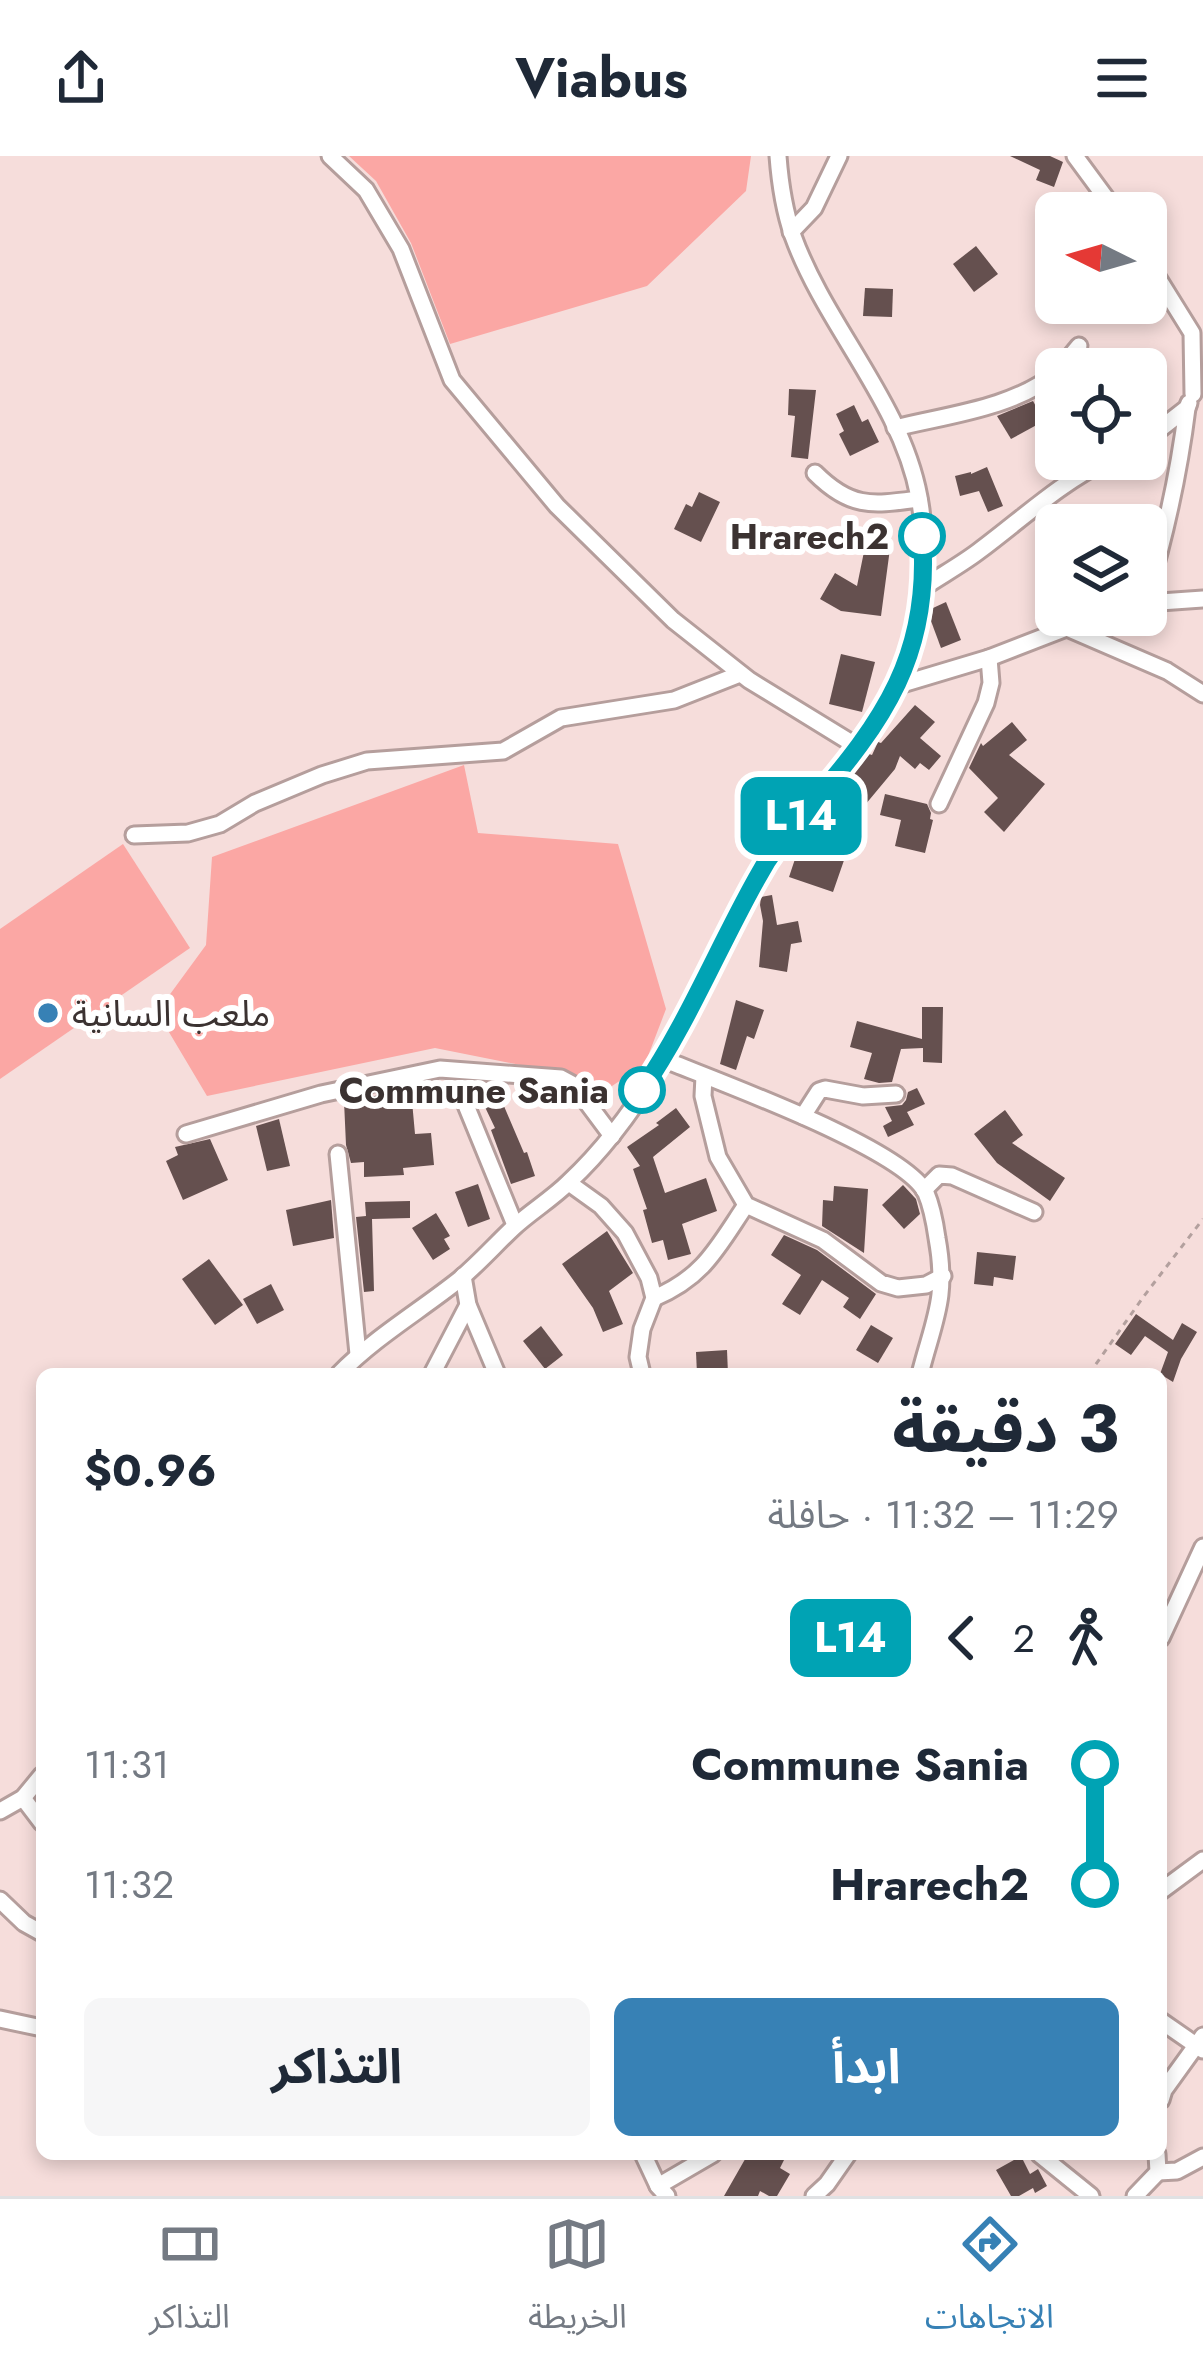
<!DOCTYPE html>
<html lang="ar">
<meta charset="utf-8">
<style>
body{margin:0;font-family:Jost,"Noto Sans Arabic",sans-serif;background:#f6f6f7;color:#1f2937;direction:rtl;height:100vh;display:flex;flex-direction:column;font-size:45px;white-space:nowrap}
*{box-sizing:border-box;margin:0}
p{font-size:39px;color:#747a83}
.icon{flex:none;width:66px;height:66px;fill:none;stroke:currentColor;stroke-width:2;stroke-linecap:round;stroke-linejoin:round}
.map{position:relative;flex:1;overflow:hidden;direction:ltr}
.sheet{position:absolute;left:36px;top:1212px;width:1131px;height:792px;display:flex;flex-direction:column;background:#fff;border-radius:18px;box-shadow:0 6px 18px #0003;direction:rtl}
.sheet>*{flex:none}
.badge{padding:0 24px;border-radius:18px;font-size:42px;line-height:78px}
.needle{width:78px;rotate:275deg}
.tools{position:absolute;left:1035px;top:36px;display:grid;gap:24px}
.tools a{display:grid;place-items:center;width:132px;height:132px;border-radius:18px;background:#fff;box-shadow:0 6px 18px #0003;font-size:60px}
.map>.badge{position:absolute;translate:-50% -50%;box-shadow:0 0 0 6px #fff}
.legs{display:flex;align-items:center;gap:18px;height:132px;padding:0 48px;font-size:39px}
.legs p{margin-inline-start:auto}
.summary{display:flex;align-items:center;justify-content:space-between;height:204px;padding:0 48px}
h1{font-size:66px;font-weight:700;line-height:90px}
.primary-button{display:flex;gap:24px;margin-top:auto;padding:24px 48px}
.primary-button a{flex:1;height:138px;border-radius:18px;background:#3781b5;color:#fff;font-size:48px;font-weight:700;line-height:138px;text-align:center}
.primary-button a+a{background:#f6f6f7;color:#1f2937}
ul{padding:0 48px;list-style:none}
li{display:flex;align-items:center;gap:42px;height:120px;font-size:45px}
li i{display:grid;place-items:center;width:18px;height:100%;margin:0 15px;background:currentColor}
li i::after{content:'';width:30px;height:30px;margin:-15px;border:9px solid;border-radius:50%;background:#fff}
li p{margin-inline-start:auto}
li:first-child i{background:linear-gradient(#0000 50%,currentColor 0)}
li:last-child i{background:linear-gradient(currentColor 50%,#0000 0)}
header{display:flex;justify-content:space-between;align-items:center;height:156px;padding:0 48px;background:#fff;font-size:54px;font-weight:700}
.menu{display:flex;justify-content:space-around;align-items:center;height:168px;border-top:3px solid #e0e1e3;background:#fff;font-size:33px;color:#747a83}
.menu a{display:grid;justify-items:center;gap:6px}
.menu .current{color:#3781b5}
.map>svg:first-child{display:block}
.green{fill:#fba7a4}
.building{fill:#65504f}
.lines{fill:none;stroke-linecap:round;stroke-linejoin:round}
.minor-casing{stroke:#b59e9c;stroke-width:21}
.path{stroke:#b3a09e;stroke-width:3;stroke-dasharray:6 6;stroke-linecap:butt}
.minor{stroke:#fff;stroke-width:15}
.line-1-casing{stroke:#fff;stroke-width:27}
.line-1{stroke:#00a3b4;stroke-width:18}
.stop-1-dot{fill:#fff;stroke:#00a3b4;stroke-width:6}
.poi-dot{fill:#3781b5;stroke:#fff;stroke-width:4.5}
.labels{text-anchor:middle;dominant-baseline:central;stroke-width:12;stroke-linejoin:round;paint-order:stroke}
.stop-label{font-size:36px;font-weight:bold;fill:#3b3231;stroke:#fff;text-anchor:end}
.poi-label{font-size:36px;fill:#3b3231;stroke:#fff;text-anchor:start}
</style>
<header><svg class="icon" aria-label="menu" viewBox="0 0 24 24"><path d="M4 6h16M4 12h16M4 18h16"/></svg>Viabus<svg class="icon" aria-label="share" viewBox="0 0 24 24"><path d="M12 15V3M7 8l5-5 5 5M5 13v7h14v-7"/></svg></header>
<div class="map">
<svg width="1203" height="2040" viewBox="0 0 1203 2040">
<rect width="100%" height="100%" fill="#f6dddb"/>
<!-- green -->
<g class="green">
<path d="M 349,0 L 751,0 L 746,35 L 647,130 L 450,188 L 411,87 L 376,25 Z"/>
<path d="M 464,609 L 478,677 L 618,688 L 666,853 L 645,908 L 591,944 L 556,916 L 435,892 L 207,940 L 157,856 L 206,789 L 212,701 Z"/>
<path d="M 123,688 L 190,792 L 0,923 L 0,773 Z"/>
</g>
<!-- building -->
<g class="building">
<path d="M 1010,0 L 1050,0 L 1063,6 L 1054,31 L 1036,24 L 1040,14 Z"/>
<path d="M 976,90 L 998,118 L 974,136 L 953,108 Z"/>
<path d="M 865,132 L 893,133 L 892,161 L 863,160 Z"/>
<path d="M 789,233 L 816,234 L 808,303 L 791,301 L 795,260 L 788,259 Z"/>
<path d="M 1033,245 L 1044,265 L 1011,283 L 997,260 Z"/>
<path d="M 854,249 L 862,266 L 868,263 L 879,286 L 850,300 L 839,278 L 844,275 L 836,258 Z"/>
<path d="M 987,311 L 1003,350 L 988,356 L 979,335 L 960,340 L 955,320 L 971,316 L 971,318 Z"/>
<path d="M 699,336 L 720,346 L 701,386 L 674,373 L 686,348 L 692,351 Z"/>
<path d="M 867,381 L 891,385 L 881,460 L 841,455 L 820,443 L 835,417 L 857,430 Z"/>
<path d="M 946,446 L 961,484 L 941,492 L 931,465 L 933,452 Z"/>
<path d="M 841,498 L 875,506 L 862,556 L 829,548 Z"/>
<path d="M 915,549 L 935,566 L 920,582 L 941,600 L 929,614 L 920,607 L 915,613 L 900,600 L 895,613 L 855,661 L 833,642 L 869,598 L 872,599 L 878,586 L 881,587 Z"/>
<path d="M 1012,566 L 1027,584 L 1009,599 L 1045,628 L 1004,676 L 984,656 L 998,642 L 969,612 L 981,587 L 983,590 Z"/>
<path d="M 885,638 L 927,648 L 931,657 L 930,663 L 933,664 L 925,697 L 895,690 L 901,664 L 880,659 Z"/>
<path d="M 811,668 L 831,674 L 829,680 L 850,687 L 833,736 L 789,721 L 805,673 Z"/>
<path d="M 772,739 L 777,769 L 798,765 L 802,786 L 791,788 L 787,816 L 759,811 L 763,765 L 760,749 L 761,741 Z"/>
<path d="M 736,844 L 764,854 L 754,883 L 747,880 L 736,914 L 720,908 Z"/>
<path d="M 922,851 L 943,851 L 942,907 L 923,906 L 923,892 L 901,893 L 892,926 L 879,927 L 864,923 L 872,897 L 850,891 L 857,865 L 922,883 Z"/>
<path d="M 474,928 L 495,929 L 524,997 L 527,996 L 535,1020 L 511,1028 L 491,974 L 495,972 Z"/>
<path d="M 917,932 L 925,948 L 907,956 L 914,969 L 888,981 L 883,970 L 892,965 L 885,951 L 902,949 L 906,944 L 908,936 Z"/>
<path d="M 411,934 L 415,978 L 431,977 L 434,1009 L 403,1012 L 404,1019 L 364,1021 L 364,1006 L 351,1007 L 346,989 L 344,945 Z"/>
<path d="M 676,952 L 690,971 L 653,1001 L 665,1037 L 706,1022 L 717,1055 L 682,1068 L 691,1098 L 668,1104 L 663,1084 L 652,1087 L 643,1054 L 647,1053 L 633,1013 L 640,1010 L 627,991 L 659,969 L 656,967 Z"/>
<path d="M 1005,954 L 1023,979 L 1012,987 L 1065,1022 L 1050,1045 L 997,1007 L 974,978 Z"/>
<path d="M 279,963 L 290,1010 L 267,1015 L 256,970 Z"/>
<path d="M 210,983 L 228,1024 L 183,1044 L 166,1005 L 178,999 L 175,991 Z"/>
<path d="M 478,1028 L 490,1063 L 468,1071 L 455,1036 Z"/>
<path d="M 903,1029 L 916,1043 L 920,1058 L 904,1073 L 882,1049 Z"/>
<path d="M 834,1030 L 868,1033 L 864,1097 L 822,1070 L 823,1044 L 833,1045 Z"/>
<path d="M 331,1044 L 334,1082 L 293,1090 L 286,1054 Z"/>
<path d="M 410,1045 L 410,1062 L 372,1063 L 374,1135 L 364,1136 L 356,1061 L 366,1060 L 365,1046 Z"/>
<path d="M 436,1057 L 450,1080 L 444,1083 L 450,1093 L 433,1104 L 412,1072 Z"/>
<path d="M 607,1075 L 633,1117 L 609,1135 L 623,1168 L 603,1176 L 593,1152 L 562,1108 Z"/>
<path d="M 784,1079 L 817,1094 L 876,1138 L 860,1163 L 843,1151 L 849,1142 L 822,1124 L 800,1159 L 782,1148 L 801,1119 L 771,1099 Z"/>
<path d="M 977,1096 L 1016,1100 L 1013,1124 L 994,1121 L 993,1130 L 974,1128 Z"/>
<path d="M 209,1103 L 243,1149 L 215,1169 L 182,1123 Z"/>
<path d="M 271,1128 L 284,1154 L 257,1168 L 243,1143 Z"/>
<path d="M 1136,1158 L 1173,1184 L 1182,1167 L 1197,1176 L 1181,1203 L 1173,1226 L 1160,1218 L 1168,1196 L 1145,1180 L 1131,1199 L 1115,1188 Z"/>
<path d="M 871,1169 L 893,1182 L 878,1207 L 856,1194 Z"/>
<path d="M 541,1170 L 563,1199 L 545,1213 L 523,1185 Z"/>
<path d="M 727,1194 L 728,1218 L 697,1218 L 696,1196 Z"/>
<path d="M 748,1998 L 774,1998 L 784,2004 L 780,2012 L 790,2018 L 777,2040 L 769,2040 L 760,2035 L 758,2040 L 724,2040 Z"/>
<path d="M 1021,2000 L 1030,2018 L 1038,2013 L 1047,2030 L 1035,2037 L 1033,2032 L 1019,2040 L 1011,2040 L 996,2014 Z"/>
</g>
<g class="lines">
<!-- minor casing -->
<g class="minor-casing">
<g id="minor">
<path d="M 330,0 L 366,34 L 401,93 L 452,224 L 557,350 L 673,464 L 749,524 L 858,591"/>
<path d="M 1075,0 L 1117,57"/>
<path d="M 791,76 L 814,52 L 839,0"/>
<path d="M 1146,103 L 1192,177 L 1193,238"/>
<path d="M 1060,213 L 1079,190"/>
<path d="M 895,272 C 947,259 1014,252 1056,217"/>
<path d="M 1146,284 L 1187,252 L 1189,247"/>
<path d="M 815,317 C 851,353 872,349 919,343"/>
<path d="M 924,431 C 942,419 962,408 979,395 C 1022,363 1061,326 1109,303"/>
<path d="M 1146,443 C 1165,380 1179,317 1187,252"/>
<path d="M 1146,447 L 1203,443"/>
<path d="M 1065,471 L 1167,515 L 1203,538"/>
<path d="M 899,529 L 989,502 L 1100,459"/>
<path d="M 939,648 L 986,547 L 991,527 L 989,502"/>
<path d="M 134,679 L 188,677 L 220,668 L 255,647 L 322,619 L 367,605 L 503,595 L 561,562 L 674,544 L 740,518"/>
<path d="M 663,903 C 716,925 903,992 926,1037 C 932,1051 935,1068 937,1082 C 948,1142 934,1163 920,1218"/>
<path d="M 704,920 L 703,940 L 718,1001 L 746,1049 L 823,1084 L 881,1127 L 898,1132 L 926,1129 L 943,1120"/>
<path d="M 461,937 L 515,1069"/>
<path d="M 803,960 L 819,935 L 825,933 L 863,940 L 896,938"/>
<path d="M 186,978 L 321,938 L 440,913 L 561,922 L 574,929 L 612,980"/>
<path d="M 338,998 L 358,1198"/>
<path d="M 569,1027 L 601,1050 L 625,1077 L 649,1122 L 654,1142 L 642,1173 L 638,1201 L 642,1218"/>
<path d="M 924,1034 L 939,1019 L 952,1020 L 1034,1056"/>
<path d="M 463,1120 L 468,1149 L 497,1218"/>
<path d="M 654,1142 C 704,1121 717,1092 746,1049"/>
<path d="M 339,1218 C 375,1181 420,1155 460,1123 C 479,1107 495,1089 513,1072 C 530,1056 552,1043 569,1026 C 639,961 685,868 727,784 C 744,749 759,711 783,679 C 790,670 800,662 808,653 C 839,618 879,571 899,528 C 925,472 930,402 919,341 C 901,245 826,171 793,80 C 784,54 780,27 778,0"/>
<path d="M 432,1218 L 468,1149"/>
<path d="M 1161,1482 L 1203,1391"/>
<path d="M 23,1642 L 42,1667"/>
<path d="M 0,1655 L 23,1642 L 42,1619"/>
<path d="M 1161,1735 L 1203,1704"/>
<path d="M 0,1744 L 24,1767 L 42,1777"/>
<path d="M 0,1863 L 42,1872"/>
<path d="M 1161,1865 L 1203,1894"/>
<path d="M 1161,1944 L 1164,1934 L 1203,1880"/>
<path d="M 643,1998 L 658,2030 L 667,2040"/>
<path d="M 1039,1998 L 1091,2040"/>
<path d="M 1158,2016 L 1177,2015 L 1203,2001"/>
<path d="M 658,2030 L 713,1998"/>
<path d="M 814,2040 L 827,2028 L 848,1998"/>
<path d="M 1135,2040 L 1158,2016 L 1157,1998"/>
</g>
</g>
<!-- path -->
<path class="path" d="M 1089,1218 L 1144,1140 L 1203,1063"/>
<!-- minor -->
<use href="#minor" class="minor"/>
</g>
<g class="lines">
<!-- line-1 casing -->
<g class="line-1-casing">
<path id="line-1" d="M 642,934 C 687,868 717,794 756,724 C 772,694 788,676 810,650 C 884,565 931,498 922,380"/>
</g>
<!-- line-1 -->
<use href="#line-1" class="line-1"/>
</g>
<!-- markers -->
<g class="stop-1-dot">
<circle cx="922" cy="380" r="21"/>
<circle cx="642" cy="934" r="21"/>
</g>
<circle class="poi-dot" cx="48" cy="857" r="12"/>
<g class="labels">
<!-- stop labels -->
<g class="stop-label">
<text x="889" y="380">Hrarech2</text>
<text x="609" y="934">Commune Sania</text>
</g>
<!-- poi labels -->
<g class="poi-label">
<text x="72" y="857">ملعب السانية</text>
</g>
</g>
</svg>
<div class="tools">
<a><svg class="needle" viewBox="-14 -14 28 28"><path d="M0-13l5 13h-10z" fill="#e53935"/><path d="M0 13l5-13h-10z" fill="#747a83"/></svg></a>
<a><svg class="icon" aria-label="locate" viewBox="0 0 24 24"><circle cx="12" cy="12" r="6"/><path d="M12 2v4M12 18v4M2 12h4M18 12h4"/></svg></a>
<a><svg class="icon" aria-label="layers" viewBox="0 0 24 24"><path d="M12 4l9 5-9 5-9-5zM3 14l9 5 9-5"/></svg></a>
</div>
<b class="badge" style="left:801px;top:660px;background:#00a3b4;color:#fff">L14</b>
<section class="sheet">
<div class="summary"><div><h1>3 دقيقة</h1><p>11:29 – 11:32 · حافلة</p></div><b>$0.96</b></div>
<div class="legs"><svg class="icon" aria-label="walk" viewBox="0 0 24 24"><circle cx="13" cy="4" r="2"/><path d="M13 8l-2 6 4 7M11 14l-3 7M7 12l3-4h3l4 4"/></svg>2<svg class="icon" aria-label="back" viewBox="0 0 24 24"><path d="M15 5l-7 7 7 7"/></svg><b class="badge" style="background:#00a3b4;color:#fff">L14</b></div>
<ul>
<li><i style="color:#00a3b4"></i><b>Commune Sania</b><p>11:31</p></li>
<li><i style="color:#00a3b4"></i><b>Hrarech2</b><p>11:32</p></li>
</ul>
<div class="primary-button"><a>ابدأ</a><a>التذاكر</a></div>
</section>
</div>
<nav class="menu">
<a class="current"><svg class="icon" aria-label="directions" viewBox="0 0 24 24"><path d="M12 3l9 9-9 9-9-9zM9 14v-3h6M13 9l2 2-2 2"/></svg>الاتجاهات</a>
<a><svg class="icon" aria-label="map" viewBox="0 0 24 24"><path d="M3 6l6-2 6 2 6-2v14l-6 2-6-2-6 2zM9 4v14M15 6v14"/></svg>الخريطة</a>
<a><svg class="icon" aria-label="tickets" viewBox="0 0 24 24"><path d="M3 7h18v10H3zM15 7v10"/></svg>التذاكر</a>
</nav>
